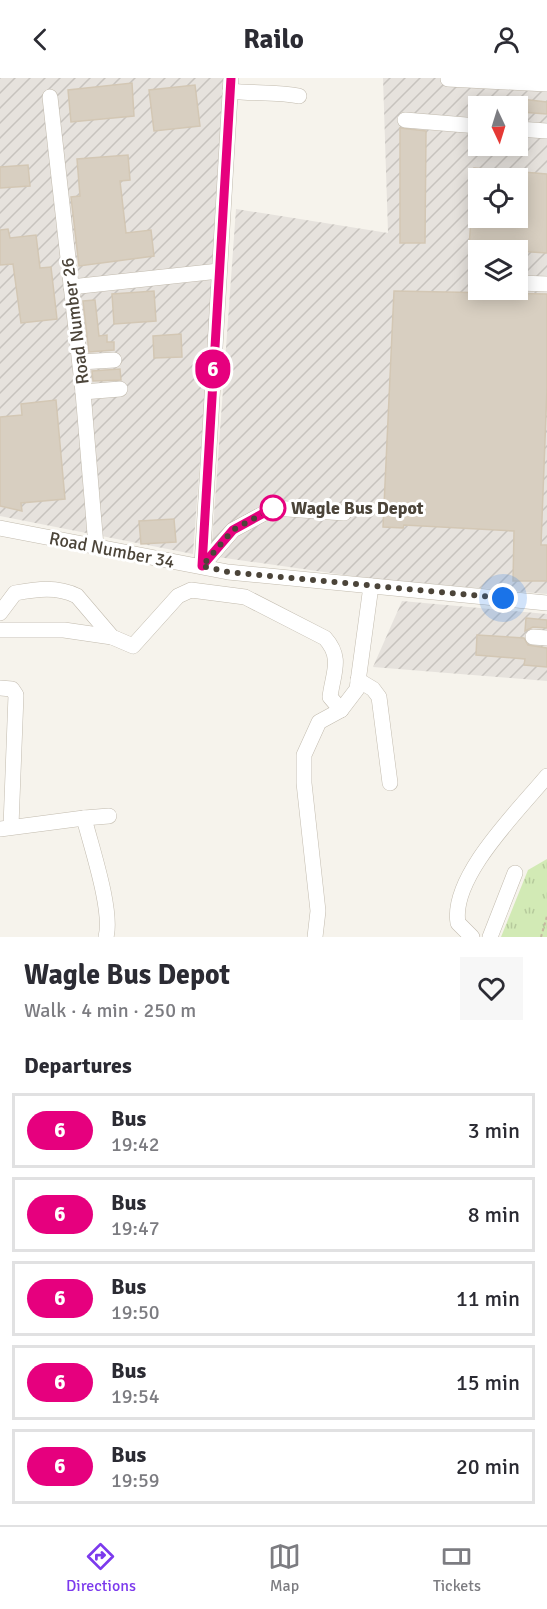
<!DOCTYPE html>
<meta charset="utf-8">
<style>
body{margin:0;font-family:Signika,sans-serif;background:#f7f7f7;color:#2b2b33;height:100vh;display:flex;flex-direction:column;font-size:22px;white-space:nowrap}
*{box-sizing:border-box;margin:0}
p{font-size:20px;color:#7c7c81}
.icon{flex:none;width:33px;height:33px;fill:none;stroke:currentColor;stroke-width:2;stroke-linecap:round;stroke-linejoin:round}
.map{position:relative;height:859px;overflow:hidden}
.side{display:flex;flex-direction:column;background:#fff;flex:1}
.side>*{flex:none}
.badge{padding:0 12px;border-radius:20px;font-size:21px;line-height:39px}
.needle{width:39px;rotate:176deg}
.buttons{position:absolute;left:468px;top:18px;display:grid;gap:12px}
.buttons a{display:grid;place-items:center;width:60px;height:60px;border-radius:0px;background:#fff;box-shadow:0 3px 15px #0003;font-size:30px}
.you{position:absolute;width:30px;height:30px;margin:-15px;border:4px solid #fff;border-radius:50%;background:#1a73e8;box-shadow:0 0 0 9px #1a73e833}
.map>.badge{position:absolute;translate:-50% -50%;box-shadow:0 0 0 3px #fff}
h2{padding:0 24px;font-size:22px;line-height:54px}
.round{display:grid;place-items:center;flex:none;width:63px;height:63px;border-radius:0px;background:#f7f7f7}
.headline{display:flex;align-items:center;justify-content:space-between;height:102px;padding:0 24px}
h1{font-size:28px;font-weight:700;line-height:45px}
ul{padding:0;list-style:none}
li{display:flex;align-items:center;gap:18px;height:75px;margin:0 12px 9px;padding:0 12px;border:3px solid #e1e1e2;border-radius:0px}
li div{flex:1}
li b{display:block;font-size:22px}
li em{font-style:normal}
li .badge{min-width:66px;font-weight:700;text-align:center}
header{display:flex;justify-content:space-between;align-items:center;height:78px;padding:0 24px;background:#fff;font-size:27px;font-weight:700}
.tabs{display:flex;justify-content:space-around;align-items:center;height:84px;border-top:2px solid #e1e1e2;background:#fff;font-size:16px;color:#7c7c81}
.tabs a{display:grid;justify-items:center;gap:3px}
.tabs .selected{color:#7c3aed}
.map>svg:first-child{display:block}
.industrial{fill:url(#industrial-furrows);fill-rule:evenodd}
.grass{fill:url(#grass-tufts)}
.building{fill:#d8cfc1;stroke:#d3c7b4;stroke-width:1.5}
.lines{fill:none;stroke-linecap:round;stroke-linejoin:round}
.minor-casing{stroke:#c2bbae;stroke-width:16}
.path{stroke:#c4b79f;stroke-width:2;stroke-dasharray:3 3;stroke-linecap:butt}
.minor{stroke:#fff;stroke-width:15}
.line-casing{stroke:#fff;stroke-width:14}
.line{stroke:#e6007e;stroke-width:9}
.walk{stroke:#4b4439;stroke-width:6;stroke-dasharray:0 10.8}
.stop-dot{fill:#fff;stroke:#e6007e;stroke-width:3}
.labels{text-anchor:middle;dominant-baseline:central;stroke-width:6;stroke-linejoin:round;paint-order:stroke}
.street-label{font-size:18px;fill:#4b4439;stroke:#fff}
.stop-label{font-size:18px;font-weight:bold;fill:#4b4439;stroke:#fff;text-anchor:start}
</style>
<header><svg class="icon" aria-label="back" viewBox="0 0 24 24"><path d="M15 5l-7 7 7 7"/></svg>Railo<svg class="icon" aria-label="person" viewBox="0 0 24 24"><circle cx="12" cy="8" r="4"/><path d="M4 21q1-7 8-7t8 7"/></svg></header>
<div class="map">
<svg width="547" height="859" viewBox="0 0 547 859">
<defs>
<pattern id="industrial-furrows" width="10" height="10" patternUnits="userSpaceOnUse" patternTransform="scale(1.5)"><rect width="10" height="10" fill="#e6e2dd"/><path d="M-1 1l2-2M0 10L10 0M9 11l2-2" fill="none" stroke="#c7c3be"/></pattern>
<pattern id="grass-tufts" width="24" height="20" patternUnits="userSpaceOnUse" patternTransform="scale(1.5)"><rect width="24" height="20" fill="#d2eab5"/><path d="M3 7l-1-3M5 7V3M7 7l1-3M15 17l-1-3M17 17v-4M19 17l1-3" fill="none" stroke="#b6ca9c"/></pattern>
</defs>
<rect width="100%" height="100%" fill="#f6f3ec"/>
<!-- industrial -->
<g class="industrial">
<path d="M 0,0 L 229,0 L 193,476 L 0,438 Z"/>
<path d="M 383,0 L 547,0 L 547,516 L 373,501 L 211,478 L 236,131 L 388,155 ZM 478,28 L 518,28 L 518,68 L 478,68 ZM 478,100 L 518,100 L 518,140 L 478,140 ZM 478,172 L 518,172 L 518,212 L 478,212 Z"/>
<path d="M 402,523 L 547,536 L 547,603 L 373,589 Z"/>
</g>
<!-- grass -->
<path class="grass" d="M 547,781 L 547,859 L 501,859 L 528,792 Z"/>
<!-- building -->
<g class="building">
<path d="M 132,5 L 134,38 L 71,44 L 68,12 Z"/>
<path d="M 195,7 L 200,48 L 154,53 L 149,12 Z"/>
<path d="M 521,21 L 547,24 L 547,36 L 521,34 Z"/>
<path d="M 400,50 L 426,53 L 425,165 L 400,165 Z"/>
<path d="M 128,77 L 130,102 L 120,103 L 126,155 L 151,152 L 154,178 L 79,188 L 71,119 L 80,118 L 77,81 Z"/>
<path d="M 28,87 L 30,108 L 0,110 L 0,89 Z"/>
<path d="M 474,90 L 547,96 L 547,175 L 469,170 L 471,140 L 518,140 L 518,100 L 474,100 Z"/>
<path d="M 8,151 L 10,160 L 36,157 L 40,190 L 51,189 L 57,241 L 21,245 L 13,186 L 0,187 L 0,152 Z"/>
<path d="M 154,213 L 156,243 L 114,246 L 112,216 Z"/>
<path d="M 394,213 L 547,216 L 547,310 L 541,467 L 547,467 L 547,503 L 513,503 L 514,453 L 404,447 L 403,450 L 383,449 Z"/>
<path d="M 95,222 L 99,258 L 107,257 L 107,264 L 114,264 L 114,272 L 89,274 L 83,223 Z"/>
<path d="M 181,256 L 182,279 L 154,280 L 153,258 Z"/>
<path d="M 120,291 L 121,302 L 93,303 L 92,293 Z"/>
<path d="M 56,322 L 65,421 L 21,425 L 22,433 L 0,428 L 0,339 L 22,337 L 21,326 Z"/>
<path d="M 174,441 L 176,464 L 141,466 L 139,443 Z"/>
<path d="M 526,540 L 547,542 L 547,550 L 533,549 L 525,553 Z"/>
<path d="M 477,557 L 524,560 L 528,567 L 547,570 L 547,589 L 524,587 L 525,581 L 476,577 Z"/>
</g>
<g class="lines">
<!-- minor casing -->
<g class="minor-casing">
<g id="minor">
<path d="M 448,1 L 547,6"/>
<path d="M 230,13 C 253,16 276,13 299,18"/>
<path d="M 50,19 L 83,314 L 96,468"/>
<path d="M 405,42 L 478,48"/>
<path d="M 518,51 L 547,53"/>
<path d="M 518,205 L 547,206"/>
<path d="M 71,209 L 219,193"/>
<path d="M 80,284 L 114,282"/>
<path d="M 83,314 L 120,311"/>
<path d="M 0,450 L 228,494 L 547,525"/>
<path d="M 202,488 L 231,0"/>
<path d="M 202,488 L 233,452 L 274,430 L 344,435"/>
<path d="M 0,535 L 15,515 C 37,511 57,508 77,518 L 112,559 L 133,568 L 178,518 L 191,512 L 245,519 L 325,560 C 343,580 333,595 330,619 L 341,632"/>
<path d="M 0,552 L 64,552 L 112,559"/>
<path d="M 533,559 L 547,560"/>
<path d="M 358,602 L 373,611 L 379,619 L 390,705"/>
<path d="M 0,610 L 12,611 L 16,617 L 11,748"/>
<path d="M 84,740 L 109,738"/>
<path d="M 0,751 L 84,740 C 91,768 113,833 106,859"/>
<path d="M 315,859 L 318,833 L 304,705 L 304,677 L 319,644 L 341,632 L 357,611 L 371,508"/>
<path d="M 472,859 L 458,845 C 450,799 519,732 547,698"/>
<path d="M 490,859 L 515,795"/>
</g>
</g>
<!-- path -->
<path class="path" d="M 541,859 L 547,838"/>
<!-- minor -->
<use href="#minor" class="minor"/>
</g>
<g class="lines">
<!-- line casing -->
<g class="line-casing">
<path id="line" d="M 231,0 L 202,488 L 233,452 L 273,430"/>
</g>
<!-- line -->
<use href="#line" class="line"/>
<!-- walk -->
<path class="walk" d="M 273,430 L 233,452 L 202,488 L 228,494 L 503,520"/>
</g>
<!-- markers -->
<circle class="stop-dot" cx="273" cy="430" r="12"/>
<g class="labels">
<!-- street labels -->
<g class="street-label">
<text transform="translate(75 243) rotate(-97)">Road Number 26</text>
<text transform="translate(112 472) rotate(11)">Road Number 34</text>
</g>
<!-- stop labels -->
<g class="stop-label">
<text x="291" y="430">Wagle Bus Depot</text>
</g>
</g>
</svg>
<div class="buttons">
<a><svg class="needle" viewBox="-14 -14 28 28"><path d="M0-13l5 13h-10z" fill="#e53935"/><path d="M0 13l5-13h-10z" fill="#7c7c81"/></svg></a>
<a><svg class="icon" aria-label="locate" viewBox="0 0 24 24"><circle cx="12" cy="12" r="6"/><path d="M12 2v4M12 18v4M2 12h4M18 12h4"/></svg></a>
<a><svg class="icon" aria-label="layers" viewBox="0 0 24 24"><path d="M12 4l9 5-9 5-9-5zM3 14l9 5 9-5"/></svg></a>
</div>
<div class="you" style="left:503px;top:520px"></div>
<b class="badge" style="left:213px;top:291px;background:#e6007e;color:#fff">6</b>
</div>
<section class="side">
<div class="headline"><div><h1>Wagle Bus Depot</h1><p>Walk · 4 min · 250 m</p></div><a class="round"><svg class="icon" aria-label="heart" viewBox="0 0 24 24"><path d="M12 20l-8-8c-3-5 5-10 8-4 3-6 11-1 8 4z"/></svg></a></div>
<h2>Departures</h2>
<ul>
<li><span class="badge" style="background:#e6007e;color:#fff">6</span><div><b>Bus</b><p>19:42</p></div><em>3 min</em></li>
<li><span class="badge" style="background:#e6007e;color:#fff">6</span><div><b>Bus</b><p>19:47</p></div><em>8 min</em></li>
<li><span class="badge" style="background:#e6007e;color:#fff">6</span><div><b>Bus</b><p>19:50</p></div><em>11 min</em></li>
<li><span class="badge" style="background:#e6007e;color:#fff">6</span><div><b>Bus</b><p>19:54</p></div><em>15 min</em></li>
<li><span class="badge" style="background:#e6007e;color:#fff">6</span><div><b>Bus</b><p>19:59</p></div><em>20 min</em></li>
</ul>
</section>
<nav class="tabs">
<a class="selected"><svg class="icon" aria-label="directions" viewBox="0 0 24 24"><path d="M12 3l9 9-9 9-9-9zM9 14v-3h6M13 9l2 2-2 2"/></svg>Directions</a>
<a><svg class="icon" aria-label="map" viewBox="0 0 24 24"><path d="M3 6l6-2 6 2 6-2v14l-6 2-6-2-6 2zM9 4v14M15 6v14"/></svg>Map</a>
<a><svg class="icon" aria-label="tickets" viewBox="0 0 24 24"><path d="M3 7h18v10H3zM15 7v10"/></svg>Tickets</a>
</nav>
